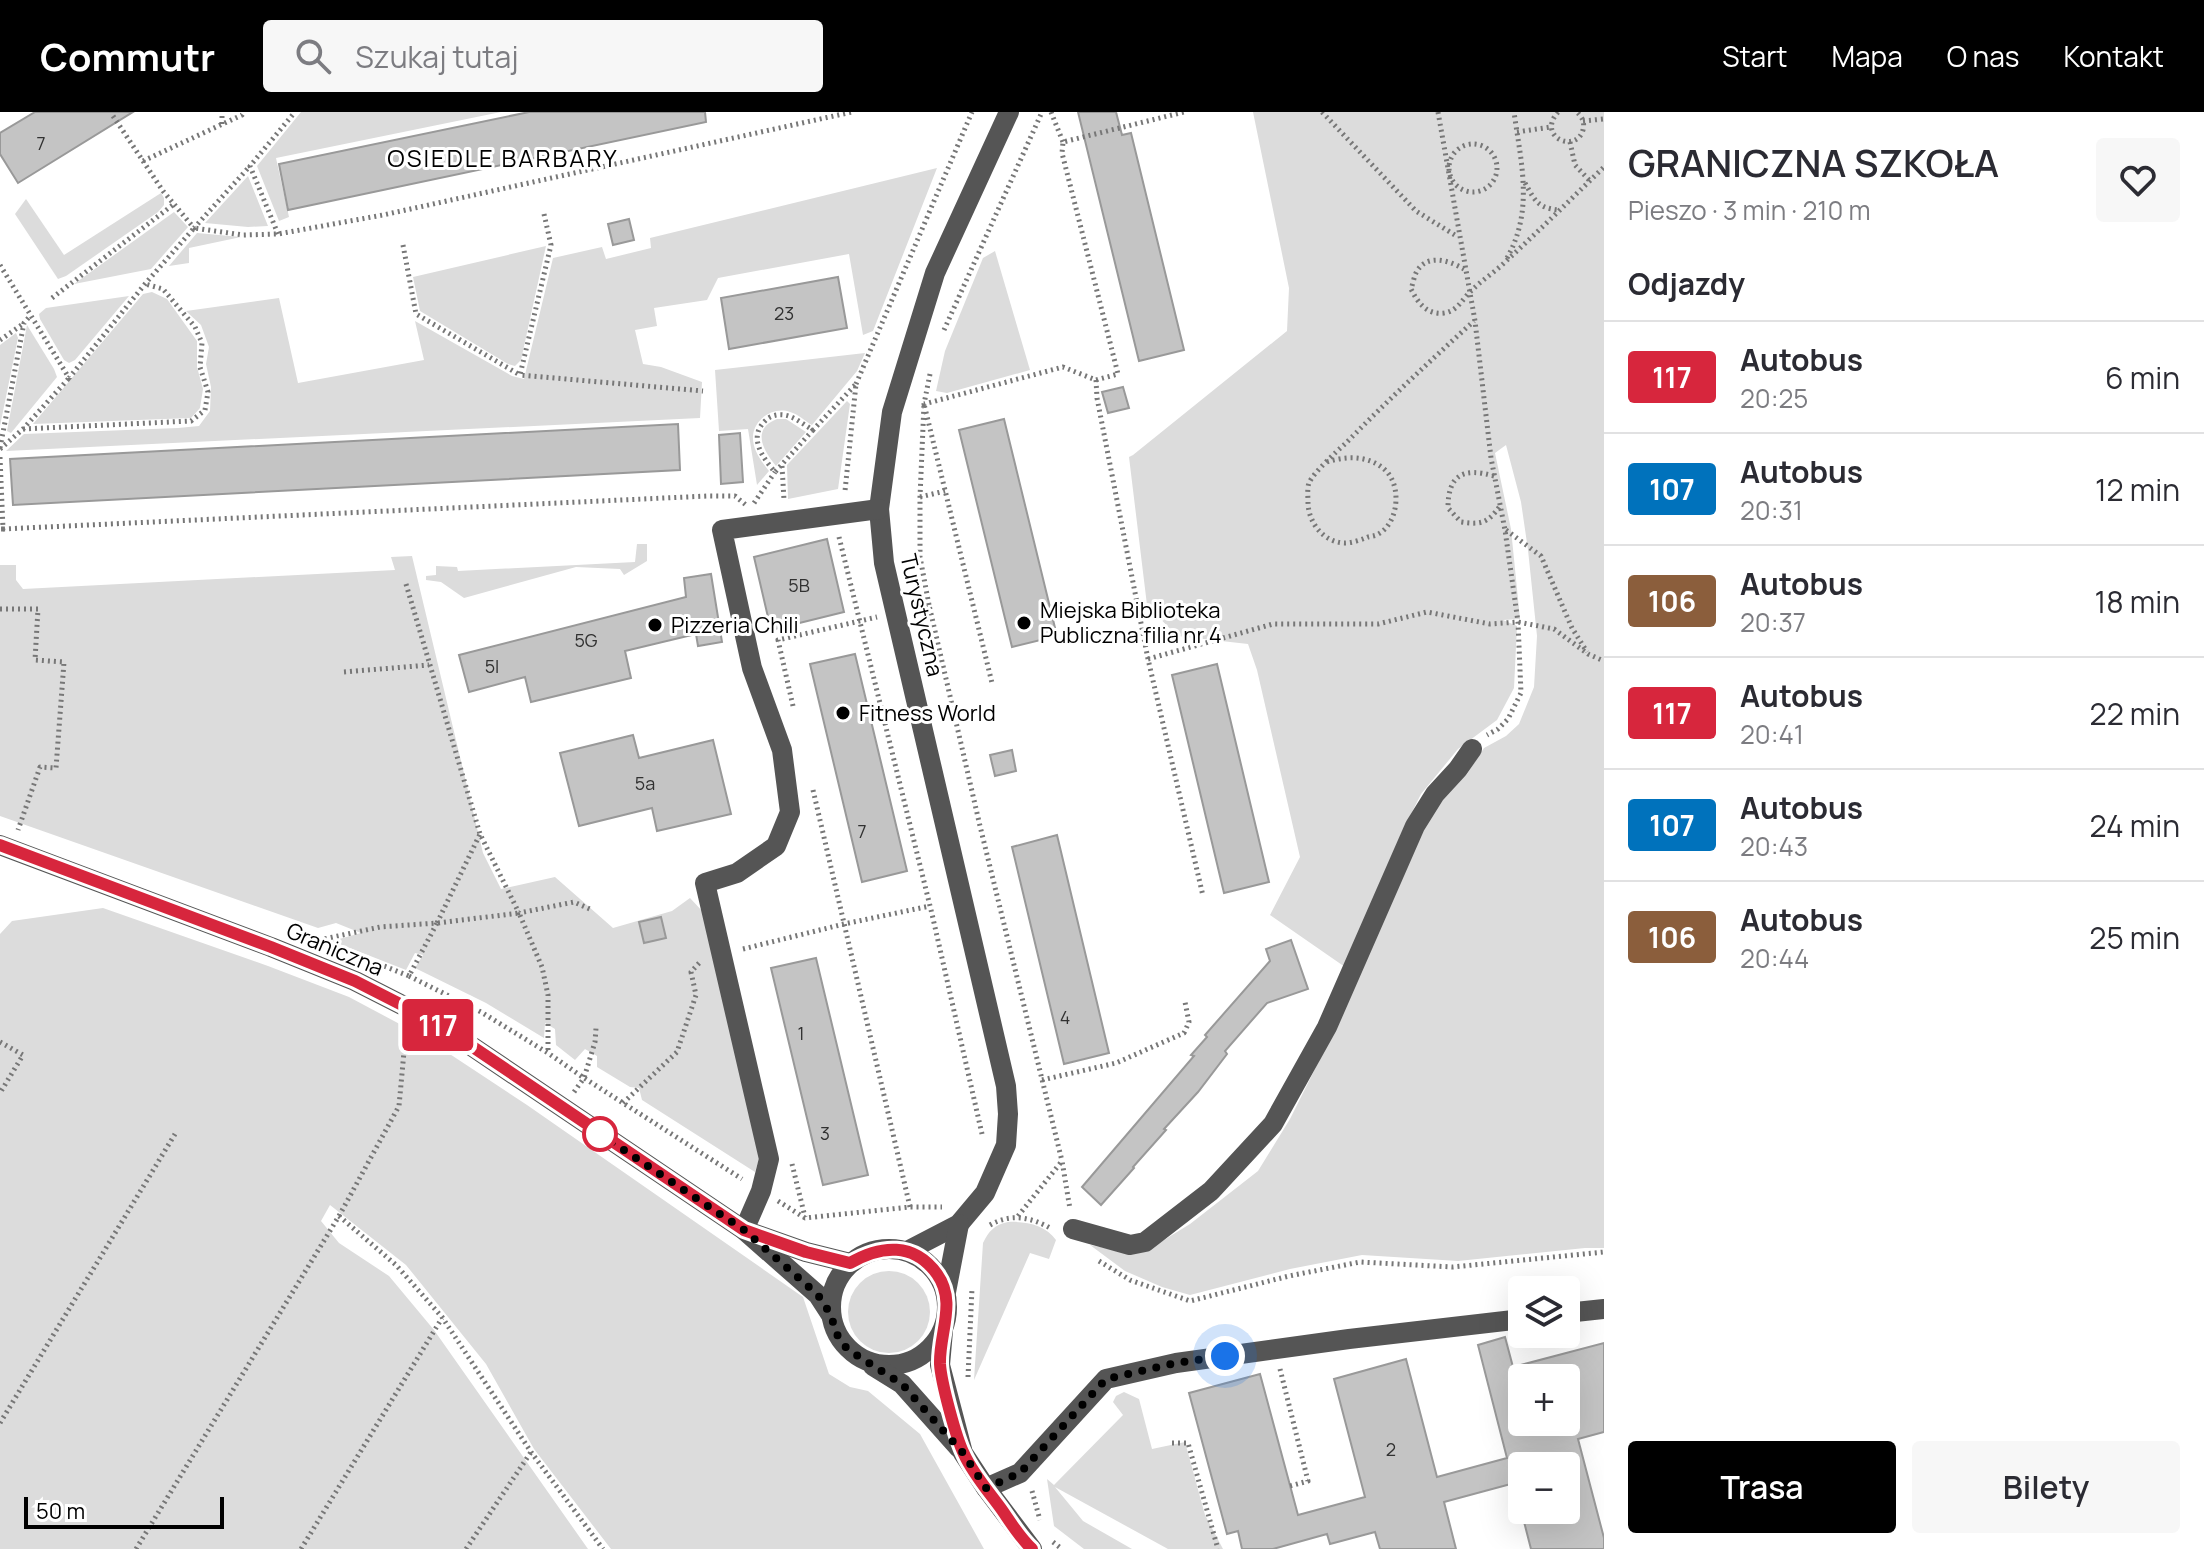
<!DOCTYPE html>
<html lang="pl">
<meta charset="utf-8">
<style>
body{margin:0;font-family:Manrope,sans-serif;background:#f7f7f7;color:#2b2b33;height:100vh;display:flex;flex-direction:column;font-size:30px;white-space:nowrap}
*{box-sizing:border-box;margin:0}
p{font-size:26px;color:#7c7c81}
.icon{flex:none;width:44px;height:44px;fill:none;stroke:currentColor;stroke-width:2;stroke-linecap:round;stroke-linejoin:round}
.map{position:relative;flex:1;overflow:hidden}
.panel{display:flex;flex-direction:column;background:#fff;width:600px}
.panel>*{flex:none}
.badge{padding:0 16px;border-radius:6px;font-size:28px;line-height:52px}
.controls{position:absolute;left:1508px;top:1164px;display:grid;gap:16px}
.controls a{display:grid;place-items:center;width:72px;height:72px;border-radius:8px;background:#fff;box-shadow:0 8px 32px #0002;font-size:40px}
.scale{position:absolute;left:24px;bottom:20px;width:200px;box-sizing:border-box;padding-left:8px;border:4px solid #000;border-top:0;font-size:22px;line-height:28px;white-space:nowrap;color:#000;-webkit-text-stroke:6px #fff;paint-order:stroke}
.you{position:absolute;width:40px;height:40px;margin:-20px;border:6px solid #fff;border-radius:50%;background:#1a73e8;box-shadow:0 0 0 12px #1a73e833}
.map>.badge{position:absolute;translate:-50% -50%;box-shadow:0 0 0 4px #fff}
h2{padding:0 24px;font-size:30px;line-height:72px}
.round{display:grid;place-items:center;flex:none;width:84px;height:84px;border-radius:8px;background:#f7f7f7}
.headline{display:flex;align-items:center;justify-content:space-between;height:136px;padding:0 24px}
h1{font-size:38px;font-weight:600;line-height:60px}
.primary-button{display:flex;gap:16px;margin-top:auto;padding:16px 24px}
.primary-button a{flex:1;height:92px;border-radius:8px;background:#000;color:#fff;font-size:32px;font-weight:600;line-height:92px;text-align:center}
.primary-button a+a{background:#f7f7f7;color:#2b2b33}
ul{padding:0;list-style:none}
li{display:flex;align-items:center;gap:24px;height:112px;padding:0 24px;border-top:2px solid #e1e1e2}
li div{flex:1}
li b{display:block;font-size:30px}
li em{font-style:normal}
li .badge{min-width:88px;font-weight:700;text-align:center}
header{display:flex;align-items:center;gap:48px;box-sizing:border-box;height:112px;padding:0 40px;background:#000;color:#fff}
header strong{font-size:38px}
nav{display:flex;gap:44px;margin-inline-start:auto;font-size:28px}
.search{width:560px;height:72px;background:#f7f7f7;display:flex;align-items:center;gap:20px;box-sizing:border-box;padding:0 28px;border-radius:8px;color:#7c7c81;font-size:30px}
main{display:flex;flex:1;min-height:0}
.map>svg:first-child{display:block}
.green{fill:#dcdcdc}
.building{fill:#c4c4c4;stroke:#999;stroke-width:2;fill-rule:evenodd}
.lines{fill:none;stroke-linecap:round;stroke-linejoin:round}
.path{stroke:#777;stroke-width:5;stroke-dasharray:2 4;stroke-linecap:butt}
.minor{stroke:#555;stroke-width:20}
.line-casing{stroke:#fff;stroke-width:18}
.line{stroke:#d7263d;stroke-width:12}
.walk{stroke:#000;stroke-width:8;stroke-dasharray:0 14.4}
.poi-dot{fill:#000;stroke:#fff;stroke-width:3}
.stop-dot{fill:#fff;stroke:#d7263d;stroke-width:4}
.labels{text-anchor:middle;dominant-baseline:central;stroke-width:6;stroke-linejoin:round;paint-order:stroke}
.number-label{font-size:18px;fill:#313131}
.poi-label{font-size:22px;fill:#000;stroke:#fff;text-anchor:start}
.street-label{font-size:22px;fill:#000;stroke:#fff}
.neighbourhood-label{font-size:24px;letter-spacing:2px;fill:#000;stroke:#fff}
</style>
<header>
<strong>Commutr</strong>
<div class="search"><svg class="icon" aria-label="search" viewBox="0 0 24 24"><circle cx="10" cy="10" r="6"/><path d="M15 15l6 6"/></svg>Szukaj tutaj</div>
<nav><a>Start</a><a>Mapa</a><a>O nas</a><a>Kontakt</a></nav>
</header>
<main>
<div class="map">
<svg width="1604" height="1437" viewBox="0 0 1604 1437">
<rect width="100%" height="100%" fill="#fff"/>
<!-- green -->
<g class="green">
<path d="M 301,0 L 501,0 L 276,46 L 289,105 L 279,109 L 257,54 Z"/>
<path d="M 1253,0 L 1604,0 L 1604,1136 L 1585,1136 L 1458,1149 L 1362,1143 L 1290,1157 L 1190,1183 L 1162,1175 L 1125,1159 L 1090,1133 L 1131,1141 L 1151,1136 L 1190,1112 L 1258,1059 L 1290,1007 L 1333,921 L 1425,709 L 1440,685 L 1467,662 L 1484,636 L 1506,624 L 1519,612 L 1534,575 L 1537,524 L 1528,438 L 1521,390 L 1506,333 L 1495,341 L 1511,417 L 1520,507 L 1503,508 L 1517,514 L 1514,576 L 1497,608 L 1458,637 L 1421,682 L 1401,722 L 1345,855 L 1270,803 L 1300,745 L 1257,558 L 1248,532 L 1177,524 L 1147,493 L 1129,345 L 1133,343 L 1287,219 L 1289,176 Z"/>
<path d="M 937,56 L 873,219 L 863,223 L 849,142 L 718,166 L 707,188 L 654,196 L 657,214 L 635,218 L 643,252 L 661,255 L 702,270 L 700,306 L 6,339 L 24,322 L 178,316 L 199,314 L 210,299 L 211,275 L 206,252 L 209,235 L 201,213 L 186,199 L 279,186 L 298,271 L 424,248 L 415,209 L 512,264 L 524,267 L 553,146 L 602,135 L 606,147 L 651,136 L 650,126 Z"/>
<path d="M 248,64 L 268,114 L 248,115 L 205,111 Z"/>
<path d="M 161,81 L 164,86 L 164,93 L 158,100 L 66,164 L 58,167 L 15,102 L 26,87 L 64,143 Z"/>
<path d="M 174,100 L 188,115 L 151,157 L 74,172 Z"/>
<path d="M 197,121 L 241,125 L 189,136 L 189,151 L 169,154 Z"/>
<path d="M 546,134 L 521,248 L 515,254 L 508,252 L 420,199 L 413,165 Z"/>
<path d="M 995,139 L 1030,258 L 947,281 L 936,279 L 945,239 L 983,146 Z"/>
<path d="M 152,180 L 167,187 L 197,229 L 197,255 L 203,277 L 200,296 L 191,306 L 33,312 L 143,182 Z"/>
<path d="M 129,184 L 75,248 L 69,251 L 64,248 L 40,207 L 39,202 L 46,196 Z"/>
<path d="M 27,213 L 54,257 L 57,265 L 11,321 L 7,319 Z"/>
<path d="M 16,221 L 18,226 L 0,314 L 0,233 Z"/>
<path d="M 865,241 L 857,259 L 812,313 C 805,309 798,302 790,300 C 774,294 754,307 753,324 C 752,337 761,349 769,359 L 757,373 L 748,317 L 719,319 L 715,258 Z"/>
<path d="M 847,289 L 850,292 L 838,377 L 788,387 L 787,353 Z"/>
<path d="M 777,307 L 786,307 L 806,320 L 776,354 C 763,338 751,317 777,307 Z"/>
<path d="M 637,432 L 647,432 L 647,449 L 624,463 L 620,457 L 576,455 L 464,486 L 441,470 L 426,468 L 426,464 L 436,463 L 436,454 L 457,455 L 458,459 L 635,450 Z"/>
<path d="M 412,444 L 483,741 L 501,777 L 555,765 L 613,816 L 672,799 L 690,786 L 704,801 L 761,1040 L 755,1060 L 642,988 L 639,976 L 630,975 L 597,955 L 597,944 L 585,937 L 575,948 L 556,933 L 555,917 L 545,911 L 544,926 L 486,891 L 415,856 L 423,843 L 415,841 L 406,858 L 332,829 L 361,821 L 336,811 L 318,816 L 0,704 L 0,453 L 16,453 L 16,468 L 23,477 L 395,458 L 391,445 Z"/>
<path d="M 103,796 L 268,854 L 349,885 L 424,925 L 527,993 L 803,1185 L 829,1262 L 850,1275 L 868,1279 L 920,1322 L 984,1437 L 611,1437 L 534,1337 L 486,1252 L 406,1153 L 330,1093 L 321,1109 L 339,1131 L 389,1164 L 434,1218 L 588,1437 L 0,1437 L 0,822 L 12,809 Z"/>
<path d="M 1008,1110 C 1026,1109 1046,1113 1056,1128 L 1049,1147 L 1030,1141 L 974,1268 L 983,1131 C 989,1119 994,1113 1008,1110 Z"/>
<circle cx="889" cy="1200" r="41"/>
<path d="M 1124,1280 L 1139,1287 L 1152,1337 L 1185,1330 L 1205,1403 L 1223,1437 L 1168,1437 L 1055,1375 L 1083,1409 L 1132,1437 L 1084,1437 L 1054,1414 L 1047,1367 L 1054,1373 L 1123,1303 L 1113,1290 L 1116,1284 Z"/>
</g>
<!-- building -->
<g class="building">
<path d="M 35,0 L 133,0 L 18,71 L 0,42 L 0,21 Z"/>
<path d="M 529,0 L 705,0 L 706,10 L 288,98 L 279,52 Z"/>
<path d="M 1078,0 L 1116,0 L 1122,23 L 1131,21 L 1184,238 L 1139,249 Z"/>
<path d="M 629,107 L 634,128 L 613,133 L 608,112 Z"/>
<path d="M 838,165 L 847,216 L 729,237 L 721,186 Z"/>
<path d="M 1123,275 L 1129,296 L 1108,301 L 1102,280 Z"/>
<path d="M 1004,307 L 1057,524 L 1012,535 L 959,318 Z"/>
<path d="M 678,312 L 680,358 L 13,393 L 10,347 Z"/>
<path d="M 740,321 L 743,370 L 721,372 L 719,323 Z"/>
<path d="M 827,427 L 844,500 L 771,518 L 754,445 Z"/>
<path d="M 711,462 L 722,530 L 698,534 L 696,522 L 625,539 L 631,566 L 531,590 L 525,565 L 469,580 L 459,543 L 686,485 L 684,466 Z"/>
<path d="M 855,542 L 907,759 L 862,770 L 810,552 Z"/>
<path d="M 1217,552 L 1269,770 L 1224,781 L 1172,563 Z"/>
<path d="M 633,623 L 639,646 L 713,628 L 731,702 L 657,719 L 652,696 L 579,714 L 560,641 Z"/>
<path d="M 1012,638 L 1016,659 L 995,664 L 990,643 Z"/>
<path d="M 1057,723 L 1109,941 L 1064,952 L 1012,735 Z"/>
<path d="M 661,805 L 666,826 L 644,831 L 639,810 Z"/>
<path d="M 1291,828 L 1308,877 L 1267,891 L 1225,939 L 1227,942 L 1198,980 L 1164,1017 L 1166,1018 L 1133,1055 L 1134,1056 L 1101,1093 L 1082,1075 L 1194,944 L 1191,943 L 1207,925 L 1205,923 L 1270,849 L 1266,837 Z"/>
<path d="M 816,846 L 868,1063 L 823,1073 L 771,856 Z"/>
<path d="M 1505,1225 L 1513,1255 L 1604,1231 L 1604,1320 L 1578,1327 L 1604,1426 L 1604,1437 L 1531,1437 L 1521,1398 L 1566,1398 L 1566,1354 L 1522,1354 L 1522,1369 L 1444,1390 L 1456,1437 L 1380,1437 L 1375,1420 L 1330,1432 L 1327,1422 L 1273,1437 L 1242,1437 L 1238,1419 L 1227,1422 L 1189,1281 L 1260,1262 L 1298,1403 L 1365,1385 L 1334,1267 L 1406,1247 L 1437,1365 L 1507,1346 L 1478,1233 ZM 1522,1266 L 1566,1266 L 1566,1310 L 1522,1310 Z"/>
</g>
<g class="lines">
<!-- path -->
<g class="path">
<path d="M 1051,0 L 1063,30"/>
<path d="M 1322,0 L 1416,99 L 1458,125"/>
<path d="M 1438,0 L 1475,209 L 1491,346 L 1505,418 L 1518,510 L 1521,581 L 1508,607 L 1498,617 L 1487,623"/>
<path d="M 1558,0 C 1536,25 1576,42 1583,18 C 1585,10 1582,5 1577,0"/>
<path d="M 113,4 L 163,79 L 194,116 L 250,54"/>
<path d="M 1583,9 L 1604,7"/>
<path d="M 222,12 L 222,0"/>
<path d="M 1517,20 L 1551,15"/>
<path d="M 1570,30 L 1575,53 L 1590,69"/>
<circle cx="1473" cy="56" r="24"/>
<path d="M 143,49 L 242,3 L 244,0"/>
<path d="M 1525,71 C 1535,89 1538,96 1559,98"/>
<path d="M 544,102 L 551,133 L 520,263 L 703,279"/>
<path d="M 278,122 L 250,54 L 295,0"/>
<path d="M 403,133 L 416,202 L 520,263"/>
<path d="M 1507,146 C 1534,98 1521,51 1514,0"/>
<path d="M 0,153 L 69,266 L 145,172 L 194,116 L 243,123 L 278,122 L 383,103 L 852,0"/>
<path d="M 1464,157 C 1450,149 1428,141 1417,159 C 1414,164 1413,172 1411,177 C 1418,191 1427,203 1444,201 C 1458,199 1462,187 1472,178 C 1482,168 1495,160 1505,150 C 1539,119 1571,87 1604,55"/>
<path d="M 52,186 L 174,92"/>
<path d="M 944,218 L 1042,0"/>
<path d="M 0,228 L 23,212"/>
<path d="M 930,262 L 924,292 L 1063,255 L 1096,268 L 1118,262 L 1062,41 L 1063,30 L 1184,0"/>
<path d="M 1096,268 L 1097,286 L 1148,547 L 1203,784"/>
<path d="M 856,272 L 972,0"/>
<path d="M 23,317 L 191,309 L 205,298 L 208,280 L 200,255 L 202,231 L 195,215 L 163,177 L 145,172"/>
<path d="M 813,318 L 775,360 C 763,346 747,325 766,308 C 770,304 777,302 784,303 C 794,304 804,313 813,318 L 856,272 L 845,379"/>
<path d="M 0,336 L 24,211 L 31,203"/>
<path d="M 0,337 L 23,317 L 69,266"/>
<path d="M 0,345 L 3,417 L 0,417"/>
<path d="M 1327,350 C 1345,344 1368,343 1384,357 C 1402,372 1399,409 1380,421 C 1376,424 1372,424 1368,425 C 1361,428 1352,431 1344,431 C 1323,430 1308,410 1308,390 C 1308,385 1307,376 1309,371 C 1313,361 1337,339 1346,331 C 1387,289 1430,249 1474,209"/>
<path d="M 782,354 L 784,388"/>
<path d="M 1494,364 C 1463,355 1448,363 1448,396 L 1461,410 C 1481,413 1488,411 1500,394"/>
<path d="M 920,385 L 945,379"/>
<path d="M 754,391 L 775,360"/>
<path d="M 3,417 L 707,384 L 735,384 L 746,393"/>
<path d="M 1506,418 L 1541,444 L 1572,516 L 1587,540"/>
<path d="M 839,425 L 932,802 L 982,1022"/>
<path d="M 406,472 L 480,722"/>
<path d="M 929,493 L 920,445 L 920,385 L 924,292 L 992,571"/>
<path d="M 0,497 L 38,497 L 35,548 L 64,550 L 56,656 L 40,655 L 18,718"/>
<path d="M 914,497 L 929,493 L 980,714 L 1062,1049"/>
<path d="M 1148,547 L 1273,512 L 1378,512 L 1427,500 L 1490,512 L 1518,510 L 1554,517 L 1588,542 L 1604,549"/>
<path d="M 344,560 L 429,553"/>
<path d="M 793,594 L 778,528 L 877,505"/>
<path d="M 813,678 L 910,1095"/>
<path d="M 437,811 L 480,722 L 519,801 L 574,790 L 592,798"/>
<path d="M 438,811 L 519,801 L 542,855 L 548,883 L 548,940"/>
<path d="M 319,828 L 380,815 L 437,811 L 409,864 L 374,850"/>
<path d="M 743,837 L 844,812 L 930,794"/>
<path d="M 409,864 L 481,900 L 548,941 L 584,966 L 595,930 L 596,916"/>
<path d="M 0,930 L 23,943 L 0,981"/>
<path d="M 1042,968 L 1116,951 L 1184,921 L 1189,910 L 1185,890"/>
<path d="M 574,980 L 584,966 L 742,1067"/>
<path d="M 623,991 L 677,940 L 696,883 L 691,860 L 700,850"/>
<path d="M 792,1052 L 805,1105"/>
<path d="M 778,1089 L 805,1106 L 910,1095 L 942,1095"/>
<path d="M 339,1104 L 396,1153 L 442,1205 L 531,1340 L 603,1437"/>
<path d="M 1018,1104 L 1062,1049 L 1070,1097"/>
<path d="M 990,1113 C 1011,1101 1031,1105 1052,1117"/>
<path d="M 1099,1149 L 1130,1168 L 1190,1189 L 1289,1164 L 1360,1150 L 1453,1155 L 1604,1140"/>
<path d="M 1280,1257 L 1308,1369 L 1290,1374"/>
<path d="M 968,1265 L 972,1176"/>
<path d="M 0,1311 L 175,1022"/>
<path d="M 1172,1331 L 1188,1331 L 1218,1437"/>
<path d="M 1032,1379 L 1040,1408"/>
<path d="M 1053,1430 L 1062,1437"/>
<path d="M 136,1437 L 339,1104 L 399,994 L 406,918"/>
<path d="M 301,1437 L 442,1206"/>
<path d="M 466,1437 L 531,1340"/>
</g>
<!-- minor -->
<g class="minor">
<path d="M 0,733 L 271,835 L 355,869 L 408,896 L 455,923 L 744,1118 L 818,1183 L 831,1203"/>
<path d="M 1073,1117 L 1130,1133 L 1145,1130 L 1211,1079 L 1273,1012 L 1327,915 L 1415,714 L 1435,682 L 1458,657 L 1472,637"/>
<circle cx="889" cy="1195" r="58"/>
<path d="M 907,1139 L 959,1112 L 985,1081 L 1006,1033 L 1008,1002 L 1006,974 L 884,451 L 879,397 L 892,300 L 935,161 L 1009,0"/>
<path d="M 850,1151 L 806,1140 L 744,1118 L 761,1079 L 769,1047 L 705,771 L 737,761 L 776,734 L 790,700 L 782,638 L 752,556 L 722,418 L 879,397"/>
<path d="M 946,1180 L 959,1112"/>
<path d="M 1566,1201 L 1604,1197"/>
<path d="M 943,1219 L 940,1253 L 963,1341 L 986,1376 L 1032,1437"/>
<path d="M 873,1254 L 902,1272 L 959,1336"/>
<path d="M 986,1376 L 1020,1361 L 1106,1267 L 1176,1251 L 1349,1227 L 1522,1207"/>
</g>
</g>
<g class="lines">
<!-- line casing -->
<g class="line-casing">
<path id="line" d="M 0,733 L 271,835 L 355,869 L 408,896 L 455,923 L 744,1118 L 806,1140 L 850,1151 C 881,1133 914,1130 937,1162 C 957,1190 939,1221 940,1252 C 941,1270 956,1326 964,1342 C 973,1362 989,1380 1002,1398 C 1011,1411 1020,1426 1032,1437"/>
</g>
<!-- line -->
<use href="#line" class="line"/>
<!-- walk -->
<path class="walk" d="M 600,1022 L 744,1118 L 818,1183 L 831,1203 L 836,1221 L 847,1237 L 902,1272 L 963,1341 L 986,1376 L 1020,1361 L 1106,1267 L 1176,1251 L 1225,1244"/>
</g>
<!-- markers -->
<g class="poi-dot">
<circle cx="1024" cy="511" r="8"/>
<circle cx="655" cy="513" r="8"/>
<circle cx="843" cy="601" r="8"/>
</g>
<circle class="stop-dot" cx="600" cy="1022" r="16"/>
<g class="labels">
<!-- number labels -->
<g class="number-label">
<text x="41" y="31">7</text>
<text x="784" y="201">23</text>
<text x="799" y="473">5B</text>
<text x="586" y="528">5G</text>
<text x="492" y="554">5I</text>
<text x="645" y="671">5a</text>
<text x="862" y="719">7</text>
<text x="1065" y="905">4</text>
<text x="801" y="921">1</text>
<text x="825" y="1021">3</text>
<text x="1391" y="1337">2</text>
</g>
<!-- poi labels -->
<g class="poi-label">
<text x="1040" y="498">Miejska Biblioteka<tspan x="1040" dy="25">Publiczna filia nr 4</tspan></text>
<text x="671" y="513">Pizzeria Chili</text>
<text x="859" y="601">Fitness World</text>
</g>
<!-- street labels -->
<g class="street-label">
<text transform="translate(922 503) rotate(77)">Turystyczna</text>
<text transform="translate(335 837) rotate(23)">Graniczna</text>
</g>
<!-- neighbourhood labels -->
<g class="neighbourhood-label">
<text x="503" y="45">OSIEDLE BARBARY</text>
</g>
</g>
</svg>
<div class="controls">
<a><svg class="icon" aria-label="layers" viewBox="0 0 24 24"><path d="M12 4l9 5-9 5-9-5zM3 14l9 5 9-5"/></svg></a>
<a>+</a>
<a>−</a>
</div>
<div class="scale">50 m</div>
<div class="you" style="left:1225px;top:1244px"></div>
<b class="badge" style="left:438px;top:913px;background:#d7263d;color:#fff">117</b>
</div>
<section class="panel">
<div class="headline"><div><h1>GRANICZNA SZKOŁA</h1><p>Pieszo · 3 min · 210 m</p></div><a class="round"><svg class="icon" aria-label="heart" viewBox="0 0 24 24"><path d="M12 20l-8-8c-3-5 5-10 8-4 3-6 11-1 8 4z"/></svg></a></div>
<h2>Odjazdy</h2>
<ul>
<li><span class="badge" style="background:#d7263d;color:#fff">117</span><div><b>Autobus</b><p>20:25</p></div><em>6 min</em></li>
<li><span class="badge" style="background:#0072bc;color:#fff">107</span><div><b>Autobus</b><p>20:31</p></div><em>12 min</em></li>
<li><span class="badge" style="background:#8b5e3c;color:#fff">106</span><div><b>Autobus</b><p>20:37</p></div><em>18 min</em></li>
<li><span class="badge" style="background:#d7263d;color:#fff">117</span><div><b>Autobus</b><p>20:41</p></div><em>22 min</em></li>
<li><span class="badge" style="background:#0072bc;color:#fff">107</span><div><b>Autobus</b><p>20:43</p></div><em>24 min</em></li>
<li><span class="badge" style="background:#8b5e3c;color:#fff">106</span><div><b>Autobus</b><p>20:44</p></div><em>25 min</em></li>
</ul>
<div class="primary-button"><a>Trasa</a><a>Bilety</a></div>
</section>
</main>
